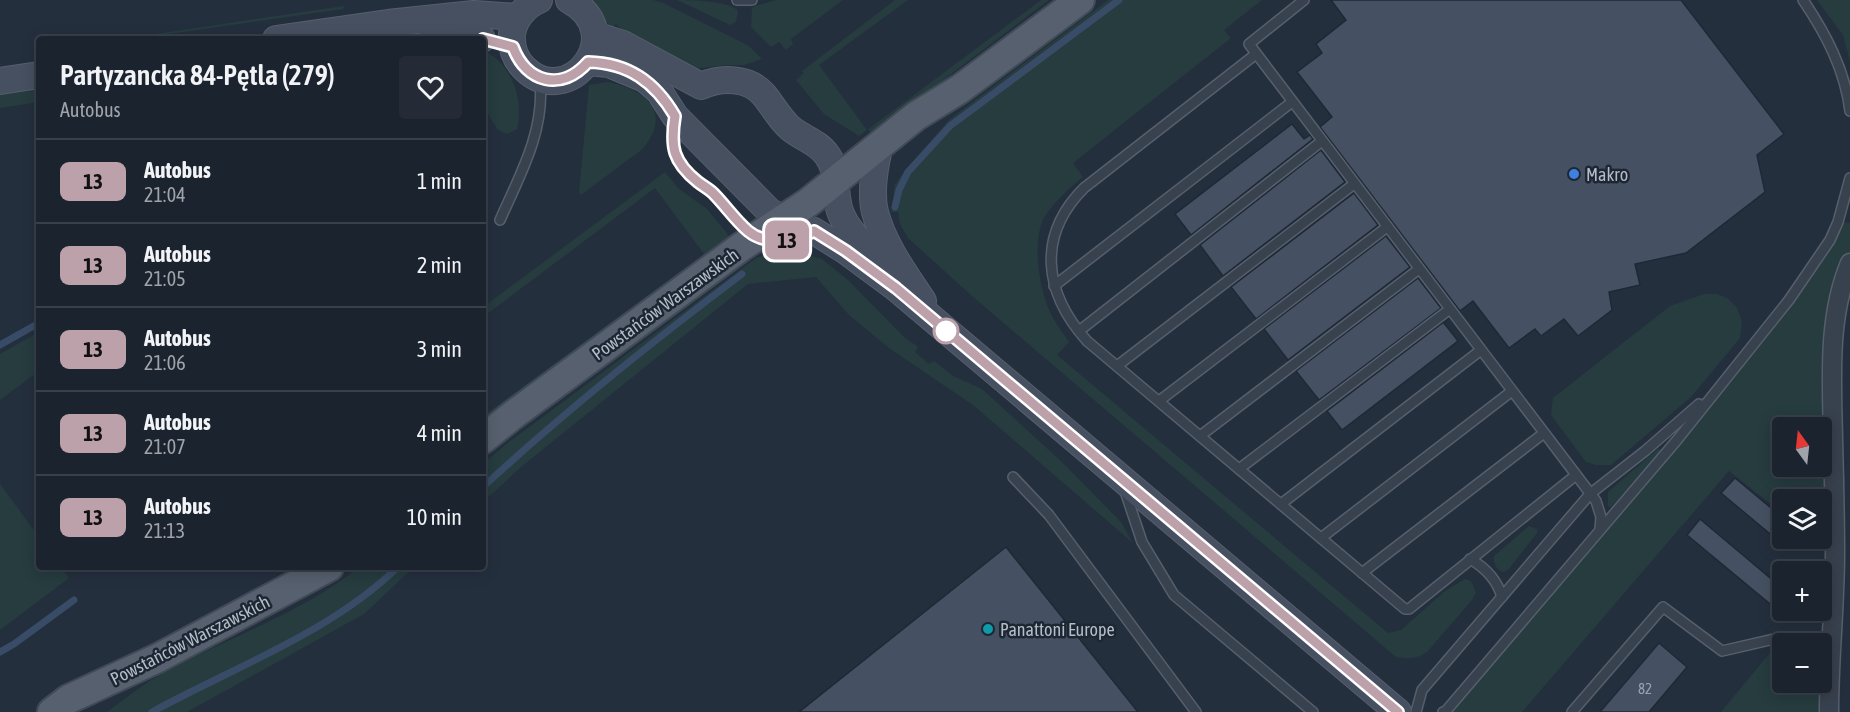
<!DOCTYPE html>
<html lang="pl">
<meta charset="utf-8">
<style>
body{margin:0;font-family:"Asap Condensed",sans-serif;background:#242b36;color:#f1f3f6;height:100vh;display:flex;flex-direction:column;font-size:22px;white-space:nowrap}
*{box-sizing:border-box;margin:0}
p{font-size:20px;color:#a0a4aa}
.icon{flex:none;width:33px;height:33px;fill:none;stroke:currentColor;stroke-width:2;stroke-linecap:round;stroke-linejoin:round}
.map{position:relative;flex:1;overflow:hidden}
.side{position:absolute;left:36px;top:36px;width:450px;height:534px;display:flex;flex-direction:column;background:#1b232e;border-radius:6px;box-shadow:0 3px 15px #0003,0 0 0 2px #39404a}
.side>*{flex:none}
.badge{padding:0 12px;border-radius:9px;font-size:21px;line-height:39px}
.needle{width:39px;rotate:345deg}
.buttons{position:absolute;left:1772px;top:417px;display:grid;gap:12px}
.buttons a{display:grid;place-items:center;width:60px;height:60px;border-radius:6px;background:#1b232e;box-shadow:0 3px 15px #0003,0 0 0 2px #39404a;font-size:30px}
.map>.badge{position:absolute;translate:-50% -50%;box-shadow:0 0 0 3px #fff}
.round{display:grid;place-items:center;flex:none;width:63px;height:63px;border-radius:6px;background:#242b36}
.summary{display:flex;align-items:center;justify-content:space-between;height:102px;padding:0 24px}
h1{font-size:28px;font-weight:600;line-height:45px}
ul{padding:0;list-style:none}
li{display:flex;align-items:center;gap:18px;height:84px;padding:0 24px;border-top:2px solid #39404a}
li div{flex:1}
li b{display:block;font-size:22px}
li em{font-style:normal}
li .badge{min-width:66px;font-weight:700;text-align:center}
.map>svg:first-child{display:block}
.green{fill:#263c3f;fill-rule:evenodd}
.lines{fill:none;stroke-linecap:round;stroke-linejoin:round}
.stream{stroke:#394c67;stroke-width:7}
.building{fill:#455162;stroke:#1f2835;stroke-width:1.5}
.lane-casing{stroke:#565f6c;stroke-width:12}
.street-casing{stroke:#565f6c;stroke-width:21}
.secondary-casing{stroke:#565f6c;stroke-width:28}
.primary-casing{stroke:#414a57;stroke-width:32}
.lane{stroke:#38414e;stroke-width:9}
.street{stroke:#38414e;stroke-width:18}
.secondary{stroke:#465061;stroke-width:26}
.primary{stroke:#56606e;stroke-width:28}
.line-casing{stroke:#fff;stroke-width:14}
.line{stroke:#bca1aa;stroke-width:9}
.shop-dot{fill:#3f7fe0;stroke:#1d2633;stroke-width:2}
.stop-dot{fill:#fff;stroke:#bca1aa;stroke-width:3}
.culture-dot{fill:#0f9aa8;stroke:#1d2633;stroke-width:2}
.labels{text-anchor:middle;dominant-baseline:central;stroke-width:5;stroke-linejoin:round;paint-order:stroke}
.number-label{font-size:15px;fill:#98a1af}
.poi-label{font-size:18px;fill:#b4bcc9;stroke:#1d2633;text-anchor:start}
.street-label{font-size:18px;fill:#b4bcc9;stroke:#1d2633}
</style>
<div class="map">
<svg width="1850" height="712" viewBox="0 0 1850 712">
<rect width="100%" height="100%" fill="#242f3e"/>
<!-- green -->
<g class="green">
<path d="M 591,0 L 653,0 L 663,3 L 749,46 L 762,59 L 744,65 L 729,65 L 698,68 L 679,62 L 623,31 L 616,24 L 611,28 Z"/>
<path d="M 677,0 C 690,0 731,1 738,11 L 736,22 L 730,25 Z"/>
<path d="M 777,0 L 843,0 L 791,39 L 793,44 L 786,50 L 779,42 L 771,47 L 751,27 L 752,8 L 755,6 Z"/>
<path d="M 895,0 L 908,0 L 819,65 L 867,130 L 1041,0 L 1049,0 L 872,134 L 868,129 L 859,136 L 824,114 L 796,80 L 804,73 L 802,71 Z"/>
<path d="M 1108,0 L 1262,0 L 1224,30 L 1231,38 L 1073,163 L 1083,177 C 1070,188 1053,202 1044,218 C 1032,241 1039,287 1049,310 C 1054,321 1062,332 1069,342 L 1057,355 L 1388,633 L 1401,630 L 1445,591 L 1465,579 L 1471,581 L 1476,592 L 1472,600 L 1427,652 C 1417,659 1407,659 1396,657 L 972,296 L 908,238 L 900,224 L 898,212 L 891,212 L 895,185 L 905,170 L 950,119 Z"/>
<path d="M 1817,0 L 1850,0 L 1850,61 L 1843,35 Z"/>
<path d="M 344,6 L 343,9 L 155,36 L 155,34 Z"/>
<path d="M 483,50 C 512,64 524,99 517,129 L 507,134 L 497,129 L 483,105 Z"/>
<path d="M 608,82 C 644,89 673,111 644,147 C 639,153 631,157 625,162 C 610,173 596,184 581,195 L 579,192 L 589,85 Z"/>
<path d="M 39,87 L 39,102 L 0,108 L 0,93 Z"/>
<path d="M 665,172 L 678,188 L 707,209 L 727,233 L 728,237 L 483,421 L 483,416 L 704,254 L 655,188 L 483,317 L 483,307 Z"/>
<path d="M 1838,222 L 1850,223 L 1850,272 L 1839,300 L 1835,556 L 1813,539 L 1821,538 L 1821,500 L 1782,500 L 1782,513 L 1729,471 L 1522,712 L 1443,712 L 1789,300 ZM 1782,428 L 1821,428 L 1821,466 L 1782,466 Z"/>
<path d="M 802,254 L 822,259 L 848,280 L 904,337 L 918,347 L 915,352 L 929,364 L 934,361 L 953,376 L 982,389 L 1062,462 L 1121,522 L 1133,543 L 973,405 L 889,348 L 849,315 L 816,277 L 748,284 L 521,467 L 483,502 L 483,464 L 505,445 L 756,258 L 763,256 L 781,258 Z"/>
<path d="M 1704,294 L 1717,294 L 1727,298 L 1737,308 L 1742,321 L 1740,338 L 1691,397 L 1611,465 L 1596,465 L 1586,462 L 1551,415 L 1553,398 L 1670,306 Z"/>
<path d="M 39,332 L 39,371 L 0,400 L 0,354 Z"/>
<path d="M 1659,448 L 1661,452 L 1611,507 L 1608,506 L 1608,492 Z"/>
<path d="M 0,484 L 39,537 L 39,567 L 61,567 L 69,578 L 0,630 Z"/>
<path d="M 1529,526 L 1537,529 L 1537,533 L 1508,570 L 1502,572 C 1496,569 1493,563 1494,556 Z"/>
<path d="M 359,567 L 414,567 L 364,614 L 187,712 L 107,712 C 129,696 151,678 176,666 C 237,634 305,611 359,567 Z"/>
<path d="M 1783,637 L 1831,640 L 1829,712 L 1721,712 ZM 1782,644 L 1821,644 L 1821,682 L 1782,682 Z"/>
</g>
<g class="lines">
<!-- stream -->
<g class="stream">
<path d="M 895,207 L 899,190 L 908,172 L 950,126 L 1119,0"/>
<path d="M 0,345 L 39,323"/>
<path d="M 483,487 C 565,411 653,341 742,274"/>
<path d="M 0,652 L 14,644 L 74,600"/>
<path d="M 152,712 C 234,667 330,633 398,567"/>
</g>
</g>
<!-- building -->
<g class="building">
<path d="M 1331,0 L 1681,0 L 1784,134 L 1757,155 L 1765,192 L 1686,253 L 1635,264 L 1640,285 L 1609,292 L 1612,310 L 1578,336 L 1564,319 L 1541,336 L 1535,329 L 1509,348 L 1473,301 L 1460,311 L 1320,127 L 1332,117 L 1297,72 L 1322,53 L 1316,44 L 1346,20 Z"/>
<path d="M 1292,124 L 1304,139 L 1310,135 L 1313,139 L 1191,235 L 1175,214 Z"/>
<path d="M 1321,150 L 1345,182 L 1223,276 L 1200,245 Z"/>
<path d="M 1354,193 L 1378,225 L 1256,319 L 1231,287 Z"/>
<path d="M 1386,236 L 1410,267 L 1288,360 L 1264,329 Z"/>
<path d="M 1418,278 L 1441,308 L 1319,400 L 1296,371 Z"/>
<path d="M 1449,318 L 1444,323 L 1458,341 L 1342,430 L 1327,411 Z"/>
<path d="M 1735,478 L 1782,517 L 1782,544 L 1721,493 Z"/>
<path d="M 1700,519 L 1782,588 L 1782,614 L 1687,535 Z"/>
<path d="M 1006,547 L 1138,712 L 799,712 Z"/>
<path d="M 1659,643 L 1687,667 L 1649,712 L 1600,712 Z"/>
</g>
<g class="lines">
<!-- lane casing -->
<g class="lane-casing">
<g id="lane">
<path d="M 737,0 L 752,0"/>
<path d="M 1304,0 L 1249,44 L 1596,501 L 1601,517 L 1600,529"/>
<path d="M 1803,0 C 1826,34 1845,70 1850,111"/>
<path d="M 1256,54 L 1084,188 C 1036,236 1044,293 1087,341 L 1405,609 L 1409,609 L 1576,475"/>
<path d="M 500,220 C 520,175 545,131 540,81"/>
<path d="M 1054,286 L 1292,102"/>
<path d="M 1079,331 L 1322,141"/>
<path d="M 1117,366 L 1354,184"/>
<path d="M 1159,401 L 1387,227"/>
<path d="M 1200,436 L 1419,269"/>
<path d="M 1239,469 L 1450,309"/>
<path d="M 1013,477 L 1049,515 L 1196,712"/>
<path d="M 1125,491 L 1142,542 L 1174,595 L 1313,712"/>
<path d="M 1281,504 L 1481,350"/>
<path d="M 1321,538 L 1512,391"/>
<path d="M 1470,559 C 1486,568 1497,580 1502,597"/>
<path d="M 1362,573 L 1544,433"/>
<path d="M 1416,712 L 1422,690 L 1590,494 L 1645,451 L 1699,404"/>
<path d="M 1443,712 L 1446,711 L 1677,440 L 1789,300 L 1830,240 L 1838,222 L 1850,178"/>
<path d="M 1572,712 L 1663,607 L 1722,651 L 1783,637 L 1831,640"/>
</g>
</g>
<!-- street casing -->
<g class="street-casing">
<path id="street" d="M 1829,712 C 1829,659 1835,606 1835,553 C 1835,515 1834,477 1833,439 C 1832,381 1827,318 1850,263"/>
</g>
<!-- secondary casing -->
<g class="secondary-casing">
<g id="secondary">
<path d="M 539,0 C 525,6 514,19 512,34 C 511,47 515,59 524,68 C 568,112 631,34 569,0"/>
<path d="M 429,24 L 482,39"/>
<path d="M 595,35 L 623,44 L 701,86 C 721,77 749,77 764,95 C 773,106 779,118 790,128 C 802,138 818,142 827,155 C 839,172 834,185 838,203 C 841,226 865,246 880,263"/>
<path d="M 276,39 L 388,23 L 474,14 L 518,17"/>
<path d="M 588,62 L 609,64 L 645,79 L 659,91 L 675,116 L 770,212 L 814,231 L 846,251 L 896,288 L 1398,712"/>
<path d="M 0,81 L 39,75"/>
<path d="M 881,143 C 875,161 870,193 875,212 C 883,244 905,274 923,301"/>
</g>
</g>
<!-- primary casing -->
<g class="primary-casing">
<g id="primary">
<path d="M 483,439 L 513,415 L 741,247 L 809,202 L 916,116 L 960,89 L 1080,0"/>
<path d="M 52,712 L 69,699 L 158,658 L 329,567"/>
</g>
</g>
<!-- lane -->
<use href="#lane" class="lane"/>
<!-- street -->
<use href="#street" class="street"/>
<!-- secondary -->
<use href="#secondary" class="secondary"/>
<!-- primary -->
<use href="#primary" class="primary"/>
</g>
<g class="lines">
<!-- line casing -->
<g class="line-casing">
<path id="line" d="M 483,39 L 513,47 C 526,83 562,92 588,62 C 629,63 655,82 675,116 C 670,147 673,162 698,182 C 703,186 709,189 713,193 C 725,205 735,220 748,231 C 766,246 795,242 814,231 L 846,251 L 896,288 L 1398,712"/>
</g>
<!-- line -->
<use href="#line" class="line"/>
</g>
<!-- markers -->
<circle class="shop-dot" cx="1574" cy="174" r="6"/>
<circle class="stop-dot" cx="946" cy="331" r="12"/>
<circle class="culture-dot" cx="988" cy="629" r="6"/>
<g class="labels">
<!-- number labels -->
<g class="number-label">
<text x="1645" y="688">82</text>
</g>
<!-- poi labels -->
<g class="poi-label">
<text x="1586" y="174">Makro</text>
<text x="1000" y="629">Panattoni Europe</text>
</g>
<!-- street labels -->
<g class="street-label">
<text transform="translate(665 304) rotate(-36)">Powstańców Warszawskich</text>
<text transform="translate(190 640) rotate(-27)">Powstańców Warszawskich</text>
</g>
</g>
</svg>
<div class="buttons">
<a><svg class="needle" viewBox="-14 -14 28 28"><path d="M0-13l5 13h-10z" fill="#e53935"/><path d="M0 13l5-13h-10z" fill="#a0a4aa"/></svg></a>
<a><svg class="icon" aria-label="layers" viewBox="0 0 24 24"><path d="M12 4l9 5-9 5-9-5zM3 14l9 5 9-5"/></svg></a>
<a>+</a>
<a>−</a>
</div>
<b class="badge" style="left:787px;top:240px;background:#bca1aa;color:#111">13</b>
<section class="side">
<div class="summary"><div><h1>Partyzancka 84-Pętla (279)</h1><p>Autobus</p></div><a class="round"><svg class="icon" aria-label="heart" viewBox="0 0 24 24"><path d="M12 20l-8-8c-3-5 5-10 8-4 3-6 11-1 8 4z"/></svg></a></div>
<ul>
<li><span class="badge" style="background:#bca1aa;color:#111">13</span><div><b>Autobus</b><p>21:04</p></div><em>1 min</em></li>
<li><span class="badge" style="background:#bca1aa;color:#111">13</span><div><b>Autobus</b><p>21:05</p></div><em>2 min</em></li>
<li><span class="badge" style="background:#bca1aa;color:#111">13</span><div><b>Autobus</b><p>21:06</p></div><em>3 min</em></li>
<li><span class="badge" style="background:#bca1aa;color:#111">13</span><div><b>Autobus</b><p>21:07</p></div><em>4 min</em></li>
<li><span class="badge" style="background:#bca1aa;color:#111">13</span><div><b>Autobus</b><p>21:13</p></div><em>10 min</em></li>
</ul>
</section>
</div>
